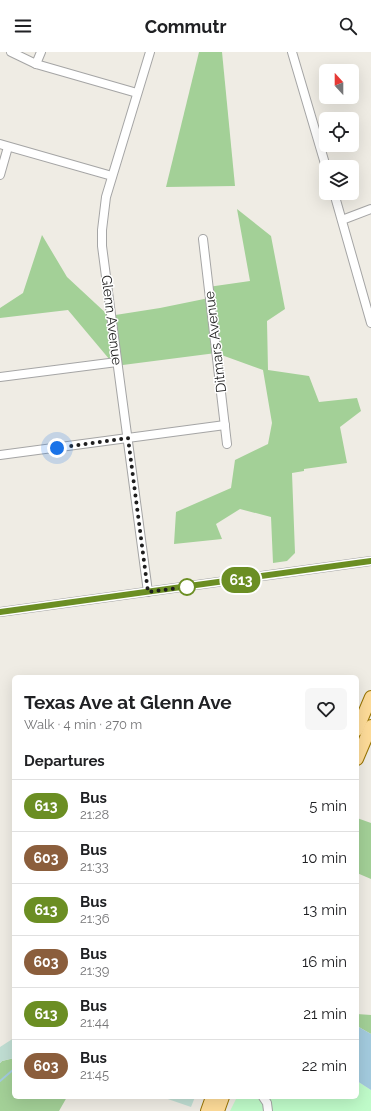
<!DOCTYPE html>
<meta charset="utf-8">
<style>
body{margin:0;font-family:Raleway,sans-serif;background:#f6f6f6;color:#202124;height:100vh;display:flex;flex-direction:column;font-size:15px;white-space:nowrap}
*{box-sizing:border-box;margin:0}
p{font-size:13px;color:#757577}
.icon{flex:none;width:22px;height:22px;fill:none;stroke:currentColor;stroke-width:2;stroke-linecap:round;stroke-linejoin:round}
.map{position:relative;flex:1;overflow:hidden}
.sheet{position:absolute;left:12px;top:623px;width:347px;height:424px;display:flex;flex-direction:column;background:#fff;border-radius:6px;box-shadow:0 4px 16px #0002}
.sheet>*{flex:none}
.badge{padding:0 8px;border-radius:13px;font-size:14px;line-height:26px}
.needle{width:26px;rotate:339deg}
.buttons{position:absolute;left:319px;top:12px;display:grid;gap:8px}
.buttons a{display:grid;place-items:center;width:40px;height:40px;border-radius:6px;background:#fff;box-shadow:0 4px 16px #0002;font-size:20px}
.you{position:absolute;width:20px;height:20px;margin:-10px;border:3px solid #fff;border-radius:50%;background:#1a73e8;box-shadow:0 0 0 6px #1a73e833}
.map>.badge{position:absolute;translate:-50% -50%;box-shadow:0 0 0 2px #fff}
h2{padding:0 12px;font-size:15px;line-height:36px}
.round{display:grid;place-items:center;flex:none;width:42px;height:42px;border-radius:6px;background:#f6f6f6}
.overview{display:flex;align-items:center;justify-content:space-between;height:68px;padding:0 12px}
h1{font-size:19px;font-weight:700;line-height:30px}
ul{padding:0;list-style:none}
li{display:flex;align-items:center;gap:12px;height:52px;padding:0 12px;border-top:1px solid #e0e0e0}
li div{flex:1}
li b{display:block;font-size:15px}
li em{font-style:normal}
li .badge{min-width:44px;font-weight:700;text-align:center}
header{display:flex;justify-content:space-between;align-items:center;height:52px;padding:0 12px;background:#fff;font-size:18px;font-weight:700}
.map>svg:first-child{display:block}
.forest{fill:#a3d097}
.wetland{fill:#c0ded3}
.park{fill:#bffbc9}
.water{fill:#a3cbde}
.lines{fill:none;stroke-linecap:round;stroke-linejoin:round}
.stream{stroke:#a3cbde;stroke-width:2}
.minor-casing{stroke:#a5a5a5;stroke-width:10}
.primary-casing{stroke:#987300;stroke-width:14}
.minor{stroke:#fff;stroke-width:8}
.primary{stroke:#fedc99;stroke-width:12}
.line-casing{stroke:#fff;stroke-width:9}
.line{stroke:#6b8e23;stroke-width:6}
.walk{stroke:#1e1e1e;stroke-width:4;stroke-dasharray:0 7.2}
.stop-dot{fill:#fff;stroke:#6b8e23;stroke-width:2}
.labels{text-anchor:middle;dominant-baseline:central;stroke-width:3;stroke-linejoin:round;paint-order:stroke}
.street-label{font-size:14px;fill:#1e1e1e;stroke:#fff}
</style>
<header><svg class="icon" aria-label="menu" viewBox="0 0 24 24"><path d="M4 6h16M4 12h16M4 18h16"/></svg>Commutr<svg class="icon" aria-label="search" viewBox="0 0 24 24"><circle cx="10" cy="10" r="6"/><path d="M15 15l6 6"/></svg></header>
<div class="map">
<svg width="371" height="1059" viewBox="0 0 371 1059">
<rect width="100%" height="100%" fill="#efece4"/>
<!-- forest -->
<g class="forest">
<path d="M 199,0 L 222,0 L 235,134 L 166,135 Z"/>
<path d="M 237,157 L 271,184 L 285,257 L 267,269 L 268,318 L 309,324 L 319,350 L 357,346 L 361,359 L 340,375 L 347,411 L 304,417 L 304,419 L 292,421 L 295,501 L 287,509 L 273,511 L 271,465 L 240,457 L 216,472 L 222,487 L 174,492 L 176,460 L 231,436 L 235,408 L 268,392 L 272,371 L 263,318 L 216,301 L 115,314 L 68,258 L 0,266 L 0,256 L 23,241 L 42,183 L 67,225 L 109,264 L 160,256 L 209,246 L 208,235 L 250,229 Z"/>
<path d="M 357,766 L 371,771 L 371,827 L 357,821 Z"/>
<path d="M 357,962 L 371,963 L 371,982 L 357,974 Z"/>
<path d="M 14,1006 L 14,1045 L 67,1045 L 59,1059 L 0,1059 L 0,1011 L 2,1009 Z"/>
</g>
<!-- wetland -->
<g class="wetland">
<path d="M 14,986 L 14,1006 L 2,1009 L 0,1011 L 0,995 Z"/>
<path d="M 162,1045 L 195,1045 L 191,1055 Z"/>
</g>
<!-- park -->
<path class="park" d="M 357,1029 L 371,1038 L 371,1059 L 230,1059 L 237,1045 L 357,1045 Z"/>
<!-- water -->
<path class="water" d="M 357,974 L 371,982 L 371,1038 L 357,1029 Z"/>
<g class="lines">
<!-- stream -->
<path class="stream" d="M 0,1029 L 14,1017"/>
<!-- minor casing -->
<g class="minor-casing">
<g id="minor">
<path d="M 11,0 L 36,12 L 137,41"/>
<path d="M 292,0 L 326,115"/>
<path d="M 36,12 L 41,0"/>
<path d="M 0,92 L 112,124"/>
<path d="M 0,123 L 8,95"/>
<path d="M 334,141 L 371,271"/>
<path d="M 342,168 L 371,157"/>
<path d="M 203,187 L 227,392"/>
<path d="M 0,325 L 117,310"/>
<path d="M 0,403 L 225,373"/>
<path d="M 148,540 L 110,255 L 102,194 L 102,178 L 106,145 L 150,0"/>
<path d="M 0,560 L 371,509"/>
<path d="M 263,1045 L 267,1051 L 268,1059"/>
</g>
</g>
<!-- primary casing -->
<g class="primary-casing">
<g id="primary">
<path d="M 357,678 L 371,645"/>
<path d="M 357,707 L 371,674"/>
<path d="M 207,1059 L 212,1045"/>
<path d="M 218,1059 L 223,1045"/>
</g>
</g>
<!-- minor -->
<use href="#minor" class="minor"/>
<!-- primary -->
<use href="#primary" class="primary"/>
</g>
<g class="lines">
<!-- line casing -->
<g class="line-casing">
<path id="line" d="M 0,560 L 371,509"/>
</g>
<!-- line -->
<use href="#line" class="line"/>
<!-- walk -->
<path class="walk" d="M 57,396 L 128,386 L 148,540 L 193,534 L 187,535"/>
</g>
<!-- markers -->
<circle class="stop-dot" cx="187" cy="535" r="8"/>
<g class="labels">
<!-- street labels -->
<g class="street-label">
<text transform="translate(112 268) rotate(83)">Glenn Avenue</text>
<text transform="translate(215 290) rotate(-97)">Ditmars Avenue</text>
</g>
</g>
</svg>
<div class="buttons">
<a><svg class="needle" viewBox="-14 -14 28 28"><path d="M0-13l5 13h-10z" fill="#e53935"/><path d="M0 13l5-13h-10z" fill="#757577"/></svg></a>
<a><svg class="icon" aria-label="locate" viewBox="0 0 24 24"><circle cx="12" cy="12" r="6"/><path d="M12 2v4M12 18v4M2 12h4M18 12h4"/></svg></a>
<a><svg class="icon" aria-label="layers" viewBox="0 0 24 24"><path d="M12 4l9 5-9 5-9-5zM3 14l9 5 9-5"/></svg></a>
</div>
<div class="you" style="left:57px;top:396px"></div>
<b class="badge" style="left:241px;top:528px;background:#6b8e23;color:#fff">613</b>
<section class="sheet">
<div class="overview"><div><h1>Texas Ave at Glenn Ave</h1><p>Walk · 4 min · 270 m</p></div><a class="round"><svg class="icon" aria-label="heart" viewBox="0 0 24 24"><path d="M12 20l-8-8c-3-5 5-10 8-4 3-6 11-1 8 4z"/></svg></a></div>
<h2>Departures</h2>
<ul>
<li><span class="badge" style="background:#6b8e23;color:#fff">613</span><div><b>Bus</b><p>21:28</p></div><em>5 min</em></li>
<li><span class="badge" style="background:#8b5e3c;color:#fff">603</span><div><b>Bus</b><p>21:33</p></div><em>10 min</em></li>
<li><span class="badge" style="background:#6b8e23;color:#fff">613</span><div><b>Bus</b><p>21:36</p></div><em>13 min</em></li>
<li><span class="badge" style="background:#8b5e3c;color:#fff">603</span><div><b>Bus</b><p>21:39</p></div><em>16 min</em></li>
<li><span class="badge" style="background:#6b8e23;color:#fff">613</span><div><b>Bus</b><p>21:44</p></div><em>21 min</em></li>
<li><span class="badge" style="background:#8b5e3c;color:#fff">603</span><div><b>Bus</b><p>21:45</p></div><em>22 min</em></li>
</ul>
</section>
</div>
